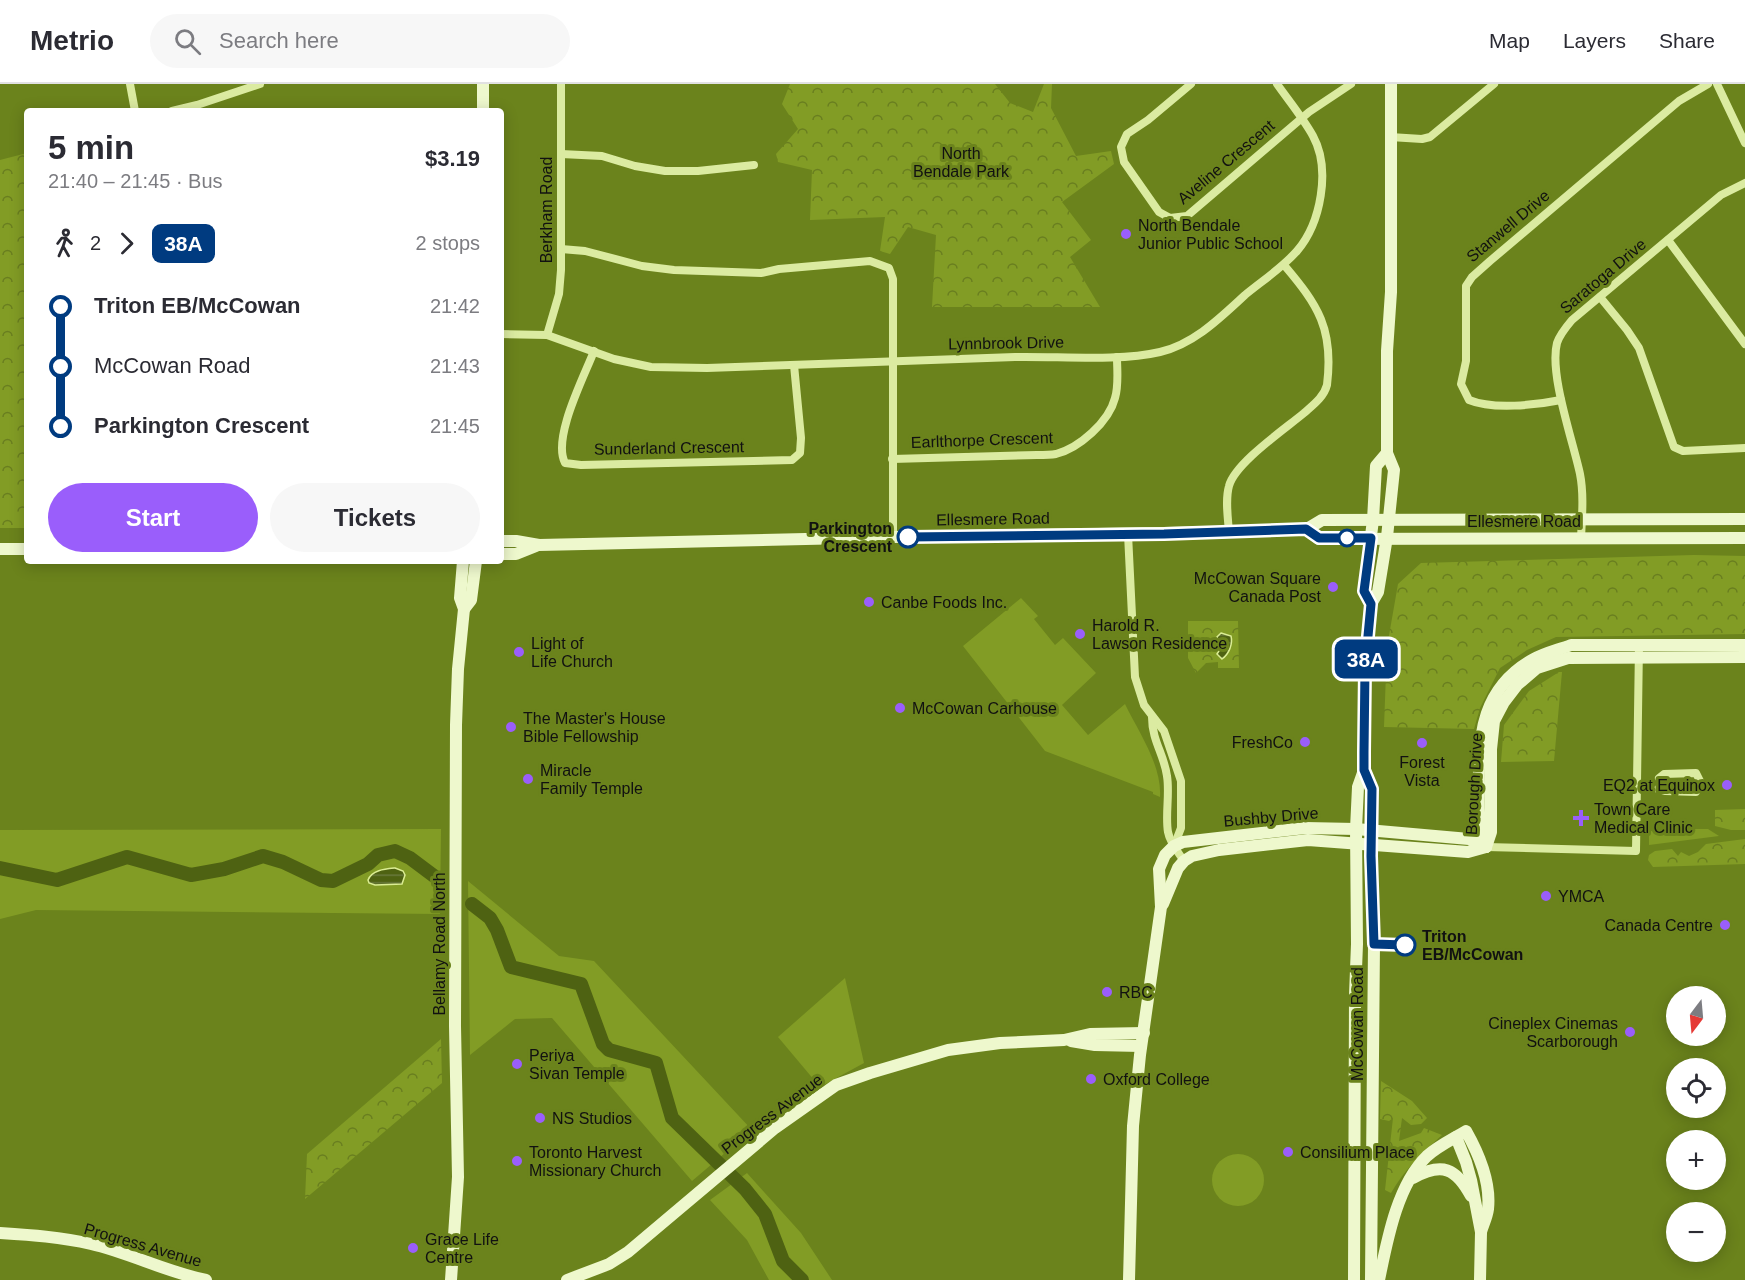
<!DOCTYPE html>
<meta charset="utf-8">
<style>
body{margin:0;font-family:Arial,sans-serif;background:#f7f7f7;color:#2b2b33;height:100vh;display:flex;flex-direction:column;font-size:22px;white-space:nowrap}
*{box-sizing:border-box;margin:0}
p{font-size:20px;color:#7c7c81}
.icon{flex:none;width:33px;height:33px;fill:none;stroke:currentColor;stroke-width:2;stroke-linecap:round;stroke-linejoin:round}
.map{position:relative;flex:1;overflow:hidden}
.panel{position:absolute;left:24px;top:24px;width:480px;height:456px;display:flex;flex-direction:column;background:#fff;border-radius:6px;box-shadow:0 3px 15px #0003}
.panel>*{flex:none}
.badge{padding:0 12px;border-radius:9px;font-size:21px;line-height:39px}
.needle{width:39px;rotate:196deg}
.fabs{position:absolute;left:1666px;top:902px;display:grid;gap:12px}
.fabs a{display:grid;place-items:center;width:60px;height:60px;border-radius:50%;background:#fff;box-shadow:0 3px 15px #0003;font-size:30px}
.map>.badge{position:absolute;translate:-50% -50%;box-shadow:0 0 0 3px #fff}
.legs{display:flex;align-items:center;gap:9px;height:66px;padding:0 24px;font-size:20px}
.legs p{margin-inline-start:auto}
.summary{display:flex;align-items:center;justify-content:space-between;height:102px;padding:0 24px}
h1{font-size:33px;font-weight:600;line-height:45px}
.cta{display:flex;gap:12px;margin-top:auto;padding:12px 24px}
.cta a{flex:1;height:69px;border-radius:36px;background:#9a5efb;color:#fff;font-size:24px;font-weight:600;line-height:69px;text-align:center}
.cta a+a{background:#f7f7f7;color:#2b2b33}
ul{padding:0 24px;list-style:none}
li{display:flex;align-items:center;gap:21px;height:60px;font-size:22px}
li i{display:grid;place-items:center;width:9px;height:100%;margin:0 8px;background:currentColor}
li i::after{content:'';width:15px;height:15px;margin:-8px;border:4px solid;border-radius:50%;background:#fff}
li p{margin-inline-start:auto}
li:first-child i{background:linear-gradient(#0000 50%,currentColor 0)}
li:last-child i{background:linear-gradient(currentColor 50%,#0000 0)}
header{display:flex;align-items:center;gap:36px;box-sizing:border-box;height:84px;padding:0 30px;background:#fff;border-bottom:2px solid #e1e1e2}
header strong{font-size:28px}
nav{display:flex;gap:33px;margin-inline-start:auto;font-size:21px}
.search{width:420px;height:54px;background:#f7f7f7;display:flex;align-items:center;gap:15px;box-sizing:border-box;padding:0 21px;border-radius:33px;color:#7c7c81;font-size:22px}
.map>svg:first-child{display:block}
.grass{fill:#829c25}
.forest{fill:url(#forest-crowns)}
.water{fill:url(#water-rules);stroke:#dbed94;stroke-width:1.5}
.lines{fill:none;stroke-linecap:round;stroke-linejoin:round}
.river{stroke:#4e6212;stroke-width:14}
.street{stroke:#dbeba1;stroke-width:8}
.secondary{stroke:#eef8cd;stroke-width:12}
.line-1-casing{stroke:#fff;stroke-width:14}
.line-1{stroke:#003b80;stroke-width:9}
.poi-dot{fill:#9a5efb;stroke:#6b831c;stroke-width:2}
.stop-1-dot{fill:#fff;stroke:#003b80;stroke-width:3}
.labels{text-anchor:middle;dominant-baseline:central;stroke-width:6;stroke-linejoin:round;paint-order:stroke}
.park-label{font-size:16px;fill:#111;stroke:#6b831c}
.street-label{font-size:16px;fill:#111;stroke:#6b831c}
.poi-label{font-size:16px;fill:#111;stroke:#6b831c;text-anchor:start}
.stop-label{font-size:16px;font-weight:bold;fill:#111;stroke:#6b831c;text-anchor:end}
</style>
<header>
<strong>Metrio</strong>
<div class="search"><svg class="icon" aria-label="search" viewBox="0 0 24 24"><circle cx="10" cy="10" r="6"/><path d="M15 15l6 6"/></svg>Search here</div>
<nav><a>Map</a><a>Layers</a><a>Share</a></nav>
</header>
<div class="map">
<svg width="1745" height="1196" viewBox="0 0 1745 1196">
<defs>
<pattern id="forest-crowns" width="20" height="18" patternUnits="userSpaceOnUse" patternTransform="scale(1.5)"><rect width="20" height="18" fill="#829c25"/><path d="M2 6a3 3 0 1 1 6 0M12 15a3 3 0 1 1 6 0" fill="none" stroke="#697e1f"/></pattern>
<pattern id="water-rules" width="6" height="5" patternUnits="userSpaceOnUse" patternTransform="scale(1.5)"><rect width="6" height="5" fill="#4e6212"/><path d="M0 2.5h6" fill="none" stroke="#68783c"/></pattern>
</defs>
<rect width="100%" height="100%" fill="#6b831c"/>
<!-- grass -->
<g class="grass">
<path d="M 1021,514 L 1038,532 L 1034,535 L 1055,561 L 1063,554 L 1096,589 L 1062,621 L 1088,651 L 1125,620 C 1139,649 1162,681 1160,713 L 1153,710 L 1153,708 L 1045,667 L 963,562 Z"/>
<path d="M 441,745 L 440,830 L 36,826 L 0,835 L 0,746 Z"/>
<path d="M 1656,745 L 1708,745 L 1719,752 L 1649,761 L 1649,748 Z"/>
<path d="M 468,797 L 559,872 L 594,877 L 752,1046 L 692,1097 L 552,934 L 515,935 L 470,971 Z"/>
<path d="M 845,894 L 864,979 L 820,1003 L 778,953 Z"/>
<circle cx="1238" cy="1096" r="26"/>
<path d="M 747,1089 L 801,1149 L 832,1196 L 769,1196 L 747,1156 L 710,1116 Z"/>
</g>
<!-- forest -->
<g class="forest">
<path d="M 790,0 L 995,0 L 1010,19 L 1033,28 L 1044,0 L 1052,0 L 1051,24 L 1076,72 L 1111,67 L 1114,80 L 1062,118 L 1091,156 L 1070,173 L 1100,223 L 932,223 L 936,151 L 908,143 L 890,170 L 880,167 L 885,133 L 810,136 L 812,86 L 778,78 L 776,70 L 798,45 L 782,20 Z"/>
<path d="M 27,69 L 27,444 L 0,444 L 0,76 Z"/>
<path d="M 1694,471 L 1745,472 L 1745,550 L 1556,553 L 1527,566 L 1500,584 L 1480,624 L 1474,645 L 1384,643 L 1387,563 L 1398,500 L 1421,479 Z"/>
<path d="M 1188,537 L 1238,537 L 1239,584 L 1218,584 L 1218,578 L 1206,579 L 1196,589 L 1188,574 Z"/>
<path d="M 1559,588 L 1562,588 L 1554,677 L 1501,678 L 1504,641 L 1529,607 Z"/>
<path d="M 1745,725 L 1745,746 L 1731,746 L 1715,742 L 1715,726 Z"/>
<path d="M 1745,755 L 1745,780 L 1653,783 L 1648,776 L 1649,771 L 1655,767 L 1672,765 L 1678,772 L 1681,768 L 1689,772 L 1698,768 L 1706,760 Z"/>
<path d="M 441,955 L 442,999 L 305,1115 L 307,1070 Z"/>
<path d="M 1381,997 L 1412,1017 L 1427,1034 L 1421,1040 L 1411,1041 L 1402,1034 L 1399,1057 L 1421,1049 L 1424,1044 L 1442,1051 C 1422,1069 1404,1086 1391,1109 L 1385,1106 L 1393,1034 L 1389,1037 L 1380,1035 Z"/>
</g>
<!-- water -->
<g class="water">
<path d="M 1221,549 L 1231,552 C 1233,560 1229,570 1222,575 L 1217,570 L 1221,564 L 1217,553 Z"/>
<path d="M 395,784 L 403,787 L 405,791 L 402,800 L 375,801 L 369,799 L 368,796 C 372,786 385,785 395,784 Z"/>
</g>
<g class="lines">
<!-- river -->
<g class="river">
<path d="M 0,784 L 57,796 L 127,773 L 191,791 L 224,785 L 263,772 L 283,778 L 321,796 L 333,797 L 368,780 L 378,771 L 395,767 L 410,774 L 434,792"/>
<path d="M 472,820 L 490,834 L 497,846 L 511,883 L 581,900 L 603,960 L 609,966 L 656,979 L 672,1034 L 745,1105 L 765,1130 L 783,1177 L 802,1196"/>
</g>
<!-- street -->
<g class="street">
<path d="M 130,0 L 135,27"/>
<path d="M 1191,0 L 1148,36 L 1127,50 L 1121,63 L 1124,78 L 1159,128 L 1170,134 L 1187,132 L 1309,28 L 1351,0"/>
<path d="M 1717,0 L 1745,59"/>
<path d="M 172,27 L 197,21 L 260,0"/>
<path d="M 1390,53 L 1422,55 L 1430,53 L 1494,0"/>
<path d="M 561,70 L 602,72 L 635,82 L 665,87 L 698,87 L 754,81"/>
<path d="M 1668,156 L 1745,260"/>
<path d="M 561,165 L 585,167 L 642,182 L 674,186 L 761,189 L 779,185 L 870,177 L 889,184 L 893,195 L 893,453"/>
<path d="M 1600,213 L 1627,246 L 1639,264 L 1674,363 L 1683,367 L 1745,364"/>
<path d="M 501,250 L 547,251 L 614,275 L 651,283 L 707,284 C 810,281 912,276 1015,273 C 1059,272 1117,278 1160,268 C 1194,260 1220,234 1245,211 C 1262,197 1282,184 1297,167 C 1321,139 1331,85 1313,52 C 1303,34 1289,17 1277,0"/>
<path d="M 547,251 L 559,210 L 561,186 L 561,0"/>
<path d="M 594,267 C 584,293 552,354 565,379 L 581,381 L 792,376 L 800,369 L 801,354 L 794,281"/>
<path d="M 1561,316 C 1536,321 1493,326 1469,316 L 1461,300 L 1466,277 L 1466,202 L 1472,193 L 1490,177 L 1679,17 L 1708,0"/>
<path d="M 892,375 L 1037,371 C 1043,371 1050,371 1056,370 C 1079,364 1109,338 1115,314 C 1119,301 1117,286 1117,273"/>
<path d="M 1229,448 C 1228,434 1225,416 1229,402 C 1235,379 1285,345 1304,329 C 1313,321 1324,313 1327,301 C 1334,245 1318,221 1284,181"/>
<path d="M 1128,450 L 1135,593 L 1144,621 L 1164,647 L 1181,697 L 1181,744 L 1174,762"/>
<path d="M 1581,454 C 1582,433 1584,410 1580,390 C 1573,357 1549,290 1557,259 C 1560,250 1566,243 1572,236 L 1721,111 L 1745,99"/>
<path d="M 1152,633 C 1152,657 1164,670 1167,692 C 1170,710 1165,731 1168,748 C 1170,759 1178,768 1184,777"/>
<path d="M 1658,705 L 1665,707 L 1696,708 L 1701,699 L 1696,689 L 1664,690 L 1659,694"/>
<path d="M 1486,763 L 1636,767 L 1639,561"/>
</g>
<!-- secondary -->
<g class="secondary">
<path d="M 483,0 L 483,27"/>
<path d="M 1307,445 L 1319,455 L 1745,454"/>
<path d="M 501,457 L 516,457 L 539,461 L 893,453 L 1229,448 L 1307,445 L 1322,436 L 1745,435"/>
<path d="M 0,465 L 27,465"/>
<path d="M 501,470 L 516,470 L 536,462"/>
<path d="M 1371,520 L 1364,507 L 1373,436 L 1376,382 L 1387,369"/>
<path d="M 464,525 L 471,516 L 476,477"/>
<path d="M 1364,686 L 1372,705 L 1371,772 L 1374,860 L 1371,1196"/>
<path d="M 1486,763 C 1477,741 1479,723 1479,700 C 1478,650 1483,604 1532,576 C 1544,569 1558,566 1571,561 L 1745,561"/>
<path d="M 1486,763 L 1491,748 L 1491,665 L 1494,637 L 1504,618 L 1517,601 L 1537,584 L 1568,574 L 1745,573"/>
<path d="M 1163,820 L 1178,784 L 1184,777 L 1192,772 L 1219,766 L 1308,756 L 1468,768 L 1486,763"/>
<path d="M 1071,957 L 1095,961 L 1141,962"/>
<path d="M 1456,1053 L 1466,1078 L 1471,1096 L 1481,1148 L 1480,1196"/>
<path d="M 1413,1094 C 1442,1078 1456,1084 1471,1112"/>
<path d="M 0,1149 C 31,1151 61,1153 91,1160 C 130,1169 166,1188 206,1196"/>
<path d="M 451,1196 L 458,1093 L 455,942 L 456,641 L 458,585 L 464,525 L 460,514 L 463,477"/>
<path d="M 567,1196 L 609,1180 L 628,1168 L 775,1044 L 836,1001 L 870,989 L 948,966 L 1000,959 L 1064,956 L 1090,950 L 1144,949"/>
<path d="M 1129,1196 L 1133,1042 L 1140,971 L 1161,823 L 1159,785 L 1165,771 L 1174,762 L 1183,758 L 1305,744 L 1356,745 L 1469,755 L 1486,763"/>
<path d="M 1354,1196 L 1355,911 L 1357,860 L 1356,745 L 1358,703 L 1364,686 L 1365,584 L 1371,520 L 1378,508 L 1387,453 L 1394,386 L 1387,369 L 1387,267 L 1391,208 L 1391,0"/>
<path d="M 1379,1196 C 1387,1157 1397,1101 1427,1072 C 1438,1062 1453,1055 1466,1047 C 1479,1070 1491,1098 1488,1125 C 1487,1133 1483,1141 1481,1148"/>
</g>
</g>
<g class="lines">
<!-- line-1 casing -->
<g class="line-1-casing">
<path id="line-1" d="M 908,453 L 1164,450 L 1306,445 L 1319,454 L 1371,454 L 1364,507 L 1371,520 L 1365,584 L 1364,668 L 1364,686 L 1372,705 L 1371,772 L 1374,860 L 1405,861"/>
</g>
<!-- line-1 -->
<use href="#line-1" class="line-1"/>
</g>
<!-- markers -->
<g class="poi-dot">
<circle cx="1126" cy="150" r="6"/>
<circle cx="1333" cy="503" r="6"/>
<circle cx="869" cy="518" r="6"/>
<circle cx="1080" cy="550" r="6"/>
<circle cx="519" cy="568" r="6"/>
<circle cx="900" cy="624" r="6"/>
<circle cx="511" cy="643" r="6"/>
<circle cx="1305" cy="658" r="6"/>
<circle cx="1422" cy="659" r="6"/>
<circle cx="528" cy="695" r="6"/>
<circle cx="1727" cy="701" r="6"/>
<path d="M1578 725h6v6h6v6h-6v6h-6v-6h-6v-6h6z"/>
<circle cx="1546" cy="812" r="6"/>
<circle cx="1725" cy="841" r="6"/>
<circle cx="1107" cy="908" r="6"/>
<circle cx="1630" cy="948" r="6"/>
<circle cx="517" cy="980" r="6"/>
<circle cx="1091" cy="995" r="6"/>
<circle cx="540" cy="1034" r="6"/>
<circle cx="1288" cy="1068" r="6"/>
<circle cx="517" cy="1077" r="6"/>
<circle cx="413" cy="1164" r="6"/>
</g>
<g class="stop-1-dot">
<circle cx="908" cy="453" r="10"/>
<circle cx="1347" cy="454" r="8"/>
<circle cx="1405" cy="861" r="10"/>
</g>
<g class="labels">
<!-- park labels -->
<g class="park-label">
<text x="961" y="69">North<tspan x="961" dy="18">Bendale Park</tspan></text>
</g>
<!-- street labels -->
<g class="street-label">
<text transform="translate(1226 78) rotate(-40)">Aveline Crescent</text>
<text transform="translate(546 126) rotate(-90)">Berkham Road</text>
<text transform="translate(1508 142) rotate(-40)">Stanwell Drive</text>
<text transform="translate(1603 192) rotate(-40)">Saratoga Drive</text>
<text transform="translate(1006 259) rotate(-1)">Lynnbrook Drive</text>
<text transform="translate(982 356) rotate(-2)">Earlthorpe Crescent</text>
<text transform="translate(669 364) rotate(-1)">Sunderland Crescent</text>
<text transform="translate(993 435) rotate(-1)">Ellesmere Road</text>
<text x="1524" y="437">Ellesmere Road</text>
<text transform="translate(1474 700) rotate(-87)">Borough Drive</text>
<text transform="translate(1271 733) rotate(-5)">Bushby Drive</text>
<text transform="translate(439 860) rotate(-90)">Bellamy Road North</text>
<text transform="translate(1357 940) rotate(-90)">McCowan Road</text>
<text transform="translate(772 1030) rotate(-37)">Progress Avenue</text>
<text transform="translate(143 1161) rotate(16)">Progress Avenue</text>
</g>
<!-- poi labels -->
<g class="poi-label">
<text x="1138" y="141">North Bendale<tspan x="1138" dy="18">Junior Public School</tspan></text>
<text x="1321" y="494" text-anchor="end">McCowan Square<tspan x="1321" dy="18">Canada Post</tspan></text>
<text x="881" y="518">Canbe Foods Inc.</text>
<text x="1092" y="541">Harold R.<tspan x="1092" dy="18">Lawson Residence</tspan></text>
<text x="531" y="559">Light of<tspan x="531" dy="18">Life Church</tspan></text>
<text x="912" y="624">McCowan Carhouse</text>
<text x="523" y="634">The Master's House<tspan x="523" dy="18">Bible Fellowship</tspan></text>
<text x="1293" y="658" text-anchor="end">FreshCo</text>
<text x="1422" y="678" text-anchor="middle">Forest<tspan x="1422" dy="18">Vista</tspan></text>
<text x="540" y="686">Miracle<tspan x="540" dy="18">Family Temple</tspan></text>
<text x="1715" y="701" text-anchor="end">EQ2 at Equinox</text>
<text x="1594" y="725">Town Care<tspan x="1594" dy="18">Medical Clinic</tspan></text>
<text x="1558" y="812">YMCA</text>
<text x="1713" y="841" text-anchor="end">Canada Centre</text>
<text x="1119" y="908">RBC</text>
<text x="1618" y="939" text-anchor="end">Cineplex Cinemas<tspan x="1618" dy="18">Scarborough</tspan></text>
<text x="529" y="971">Periya<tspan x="529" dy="18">Sivan Temple</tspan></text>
<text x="1103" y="995">Oxford College</text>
<text x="552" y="1034">NS Studios</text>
<text x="529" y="1068">Toronto Harvest<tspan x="529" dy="18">Missionary Church</tspan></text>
<text x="1300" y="1068">Consilium Place</text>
<text x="425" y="1155">Grace Life<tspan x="425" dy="18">Centre</tspan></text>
</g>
<!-- stop labels -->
<g class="stop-label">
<text x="892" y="444">Parkington<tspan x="892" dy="18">Crescent</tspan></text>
<text x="1422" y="852" text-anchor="start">Triton<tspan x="1422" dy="18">EB/McCowan</tspan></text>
</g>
</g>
</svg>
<div class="fabs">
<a><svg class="needle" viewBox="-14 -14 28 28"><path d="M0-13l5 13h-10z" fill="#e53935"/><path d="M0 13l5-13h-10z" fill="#7c7c81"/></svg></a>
<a><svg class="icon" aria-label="locate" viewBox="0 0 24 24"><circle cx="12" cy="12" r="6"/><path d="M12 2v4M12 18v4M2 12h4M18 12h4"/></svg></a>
<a>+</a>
<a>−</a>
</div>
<b class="badge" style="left:1366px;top:575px;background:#003b80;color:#fff">38A</b>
<section class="panel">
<div class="summary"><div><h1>5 min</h1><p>21:40 – 21:45 · Bus</p></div><b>$3.19</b></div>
<div class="legs"><svg class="icon" aria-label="walk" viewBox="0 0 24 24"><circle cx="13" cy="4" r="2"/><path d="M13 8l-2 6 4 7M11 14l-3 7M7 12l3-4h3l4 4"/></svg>2<svg class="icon" aria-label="forward" viewBox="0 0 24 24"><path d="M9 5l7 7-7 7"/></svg><b class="badge" style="background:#003b80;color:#fff">38A</b><p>2 stops</p></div>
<ul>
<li><i style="color:#003b80"></i><b>Triton EB/McCowan</b><p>21:42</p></li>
<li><i style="color:#003b80"></i><span>McCowan Road</span><p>21:43</p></li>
<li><i style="color:#003b80"></i><b>Parkington Crescent</b><p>21:45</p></li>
</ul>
<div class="cta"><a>Start</a><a>Tickets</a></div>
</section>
</div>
